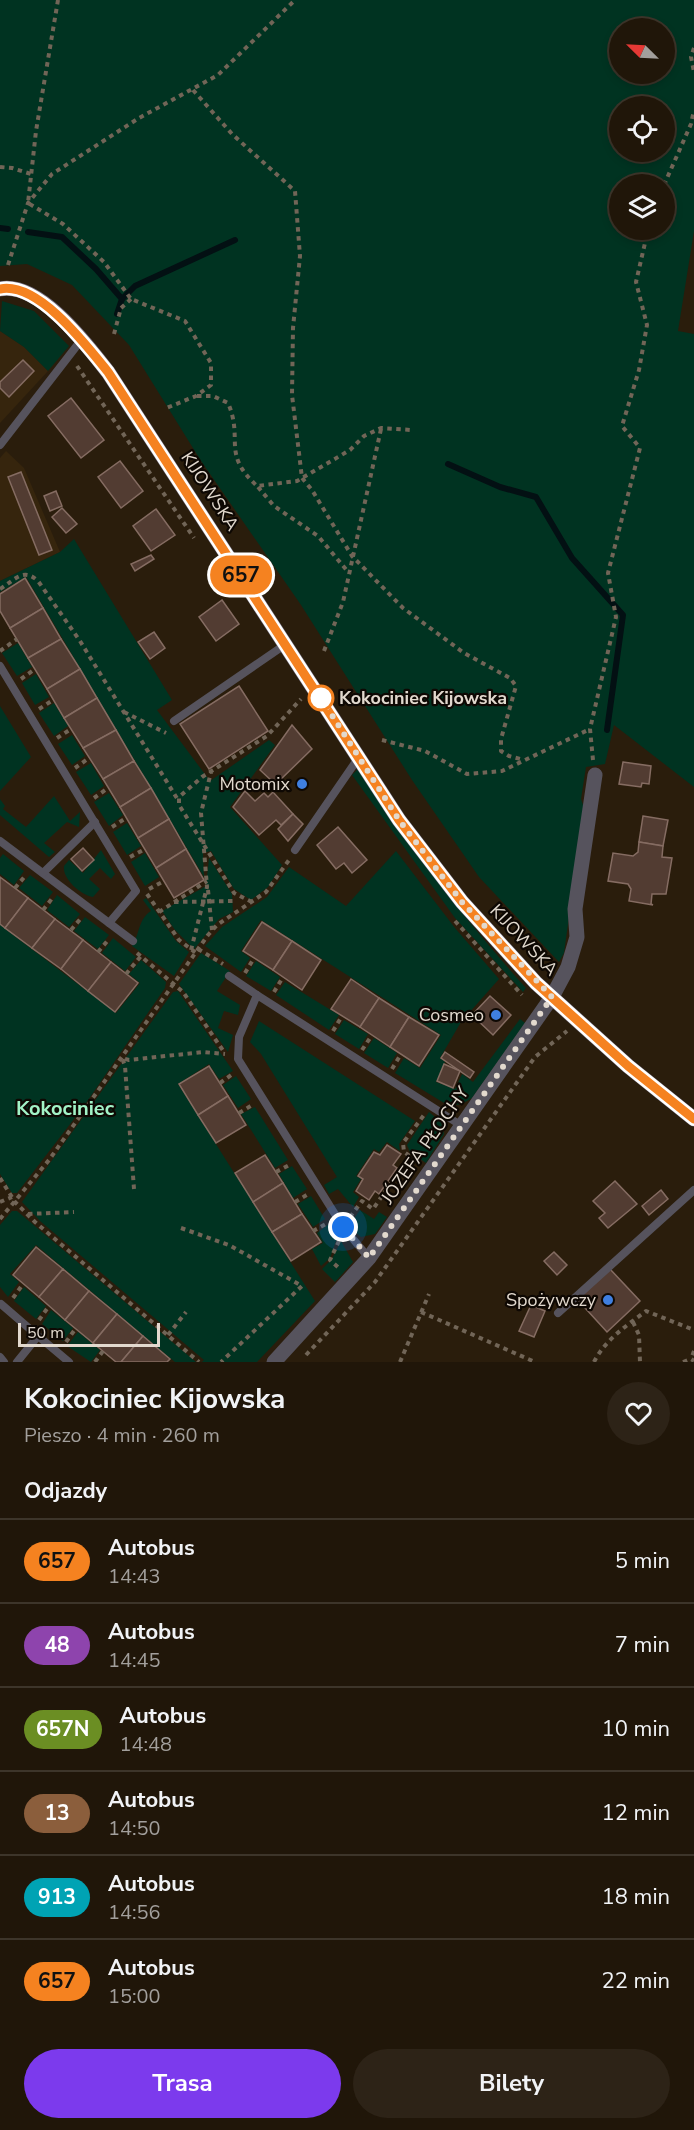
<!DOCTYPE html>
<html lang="pl">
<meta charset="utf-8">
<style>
body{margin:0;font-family:"Nunito Sans",sans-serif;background:#2d2317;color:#f1f3f6;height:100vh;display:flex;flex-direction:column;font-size:22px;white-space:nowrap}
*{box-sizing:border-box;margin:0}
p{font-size:20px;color:#a29f9c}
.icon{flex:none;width:33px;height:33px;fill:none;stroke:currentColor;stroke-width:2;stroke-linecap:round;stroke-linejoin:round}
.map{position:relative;height:1362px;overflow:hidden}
.sheet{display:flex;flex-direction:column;background:#201609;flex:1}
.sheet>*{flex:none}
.badge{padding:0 12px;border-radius:20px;font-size:21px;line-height:39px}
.needle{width:39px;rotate:294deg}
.buttons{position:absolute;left:609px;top:18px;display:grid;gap:12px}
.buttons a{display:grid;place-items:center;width:66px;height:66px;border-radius:50%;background:#201609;box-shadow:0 3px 9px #0003,0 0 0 2px #3d352a;font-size:30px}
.scale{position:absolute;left:18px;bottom:15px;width:142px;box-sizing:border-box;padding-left:6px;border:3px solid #e2d9ce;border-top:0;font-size:16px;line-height:21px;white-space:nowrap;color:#e2d9ce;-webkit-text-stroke:4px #0e0803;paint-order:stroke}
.you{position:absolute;width:30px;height:30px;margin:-15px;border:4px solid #fff;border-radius:50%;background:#1a73e8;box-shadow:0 0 0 9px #1a73e833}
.map>.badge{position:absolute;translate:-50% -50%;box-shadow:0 0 0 3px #fff}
h2{padding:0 24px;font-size:22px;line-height:54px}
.round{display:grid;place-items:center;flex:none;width:63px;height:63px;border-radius:32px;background:#2d2317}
.summary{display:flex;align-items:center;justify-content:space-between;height:102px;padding:0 24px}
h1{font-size:28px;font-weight:700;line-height:45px}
.action{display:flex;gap:12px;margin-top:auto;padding:12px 24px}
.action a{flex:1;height:69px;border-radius:36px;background:#7c3aed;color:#fff;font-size:24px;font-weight:700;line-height:69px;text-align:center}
.action a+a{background:#2d2317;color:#f1f3f6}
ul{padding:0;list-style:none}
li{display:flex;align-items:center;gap:18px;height:84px;padding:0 24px;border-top:2px solid #3d352a}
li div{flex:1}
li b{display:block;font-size:22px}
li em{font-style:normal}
li .badge{min-width:66px;font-weight:700;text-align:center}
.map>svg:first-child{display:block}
.built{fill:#36250d}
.green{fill:#003321;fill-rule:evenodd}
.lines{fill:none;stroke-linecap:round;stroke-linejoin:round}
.stream{stroke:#031013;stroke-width:6}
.building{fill:#523c32;stroke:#856c62;stroke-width:1.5}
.path{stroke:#716557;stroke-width:4;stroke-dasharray:4.5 4.5;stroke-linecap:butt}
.lane{stroke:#56535d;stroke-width:8}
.street{stroke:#56535d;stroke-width:15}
.secondary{stroke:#757080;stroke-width:15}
.line-casing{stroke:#fff;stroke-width:14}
.line{stroke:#f58220;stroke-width:9}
.walk{stroke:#e2d9ce;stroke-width:6;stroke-dasharray:0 10.8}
.stop-dot{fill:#fff;stroke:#f58220;stroke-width:3}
.shop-dot{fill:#3f7fe0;stroke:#0e0803;stroke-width:2}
.labels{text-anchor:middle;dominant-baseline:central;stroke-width:4.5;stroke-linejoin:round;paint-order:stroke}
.street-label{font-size:18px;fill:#e2d9ce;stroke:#0e0803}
.stop-label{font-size:18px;font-weight:bold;fill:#e2d9ce;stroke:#0e0803;text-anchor:start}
.poi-label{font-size:18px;fill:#e2d9ce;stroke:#0e0803;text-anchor:end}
.neighbourhood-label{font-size:20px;font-weight:bold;fill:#a2f3c7;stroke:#0e0803}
</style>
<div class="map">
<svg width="694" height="1362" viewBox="0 0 694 1362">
<rect width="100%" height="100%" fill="#2a1d0c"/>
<!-- built -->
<g class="built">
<path d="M 0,331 L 24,347 L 48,371 L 0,423 Z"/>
<path d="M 6,451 L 24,468 L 60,552 L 0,581 L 0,458 Z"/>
</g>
<!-- green -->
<g class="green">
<path d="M 0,0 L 694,0 L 694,231 L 678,331 L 694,334 L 694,787 L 614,725 L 605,764 L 586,767 L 581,799 L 584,808 L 564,953 L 559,962 L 479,877 L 412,780 L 301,605 L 201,461 L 129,345 L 72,285 L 27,264 L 0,266 ZM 620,28 L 664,28 L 664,74 L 620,74 ZM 620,106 L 664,106 L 664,152 L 620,152 ZM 620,184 L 664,184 L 664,230 L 620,230 Z"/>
<path d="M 2,301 L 34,311 L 69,346 L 48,371 L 24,347 L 0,331 Z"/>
<path d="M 74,539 L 172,700 L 157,710 L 210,781 L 269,740 L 275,745 L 230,807 L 282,865 L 268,887 L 251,900 L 234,889 L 211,851 L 203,853 L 204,877 L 26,577 L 0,592 L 0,581 L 60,552 Z"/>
<path d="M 18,643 L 32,667 L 17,676 L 2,653 Z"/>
<path d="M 36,674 L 49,697 L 35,705 L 22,683 Z"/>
<path d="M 54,703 L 68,726 L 54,736 L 39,713 Z"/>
<path d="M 0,706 L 31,757 L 0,791 Z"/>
<path d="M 72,735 L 85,756 L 72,765 L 58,744 Z"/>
<path d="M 91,763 L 104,786 L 91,795 L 76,772 Z"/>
<path d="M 360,767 C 409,847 463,918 526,988 L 523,992 L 455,918 L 352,775 Z"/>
<path d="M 109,793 L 123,815 L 109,826 L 94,802 Z"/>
<path d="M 54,796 L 70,821 L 80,812 L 79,827 L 67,822 L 44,843 L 55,852 L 49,857 L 0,815 L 0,799 L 5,806 L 3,809 L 26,827 Z"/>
<path d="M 127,823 L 141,846 L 127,855 L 113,832 Z"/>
<path d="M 101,850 L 115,874 L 111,879 L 100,868 L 89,879 L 100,889 L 93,897 C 81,895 62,879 64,866 L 69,860 L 83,873 Z"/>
<path d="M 396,851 L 455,928 L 499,979 L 461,1022 L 440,1058 L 445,1062 L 436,1082 L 455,1089 L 462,1074 L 473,1082 L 520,1019 L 525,1023 L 472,1098 L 462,1104 L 449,1106 L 395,1073 L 404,1058 L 420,1068 L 441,1035 L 261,920 L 241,951 L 250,958 L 241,972 L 205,946 L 222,927 L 267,897 L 289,867 L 346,906 Z"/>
<path d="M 145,853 L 159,877 L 145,886 L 131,862 Z"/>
<path d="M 3,854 L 24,871 L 14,885 L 0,874 L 0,858 Z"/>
<path d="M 209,858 L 232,894 L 233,912 L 219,919 L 194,949 L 175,930 L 162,911 L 206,886 Z"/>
<path d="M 30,875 L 53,892 L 42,906 L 19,888 Z"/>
<path d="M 57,895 L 80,914 L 69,927 L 47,910 Z"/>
<path d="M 146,898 L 176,941 L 189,952 L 174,976 L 132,946 C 140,934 138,919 151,911 L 143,900 Z"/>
<path d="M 85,917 L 109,935 L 98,949 L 74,931 Z"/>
<path d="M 0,925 L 116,1013 L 140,983 L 129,974 L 141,960 L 166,982 L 165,988 L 84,1106 L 17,1193 L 12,1193 L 0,1174 Z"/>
<path d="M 113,938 L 136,957 L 125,971 L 102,953 Z"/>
<path d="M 201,953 L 230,971 L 217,991 L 240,1005 L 238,1015 L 224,1011 L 218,1028 L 233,1035 L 228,1052 L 179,984 Z"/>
<path d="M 256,961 L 280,977 L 271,991 L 246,976 Z"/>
<path d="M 285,982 L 339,1015 L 329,1030 L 276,995 Z"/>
<path d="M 178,991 L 233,1071 L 219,1079 L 209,1064 L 178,1084 L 315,1301 L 257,1362 L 202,1362 L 204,1360 L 40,1221 L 22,1202 L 173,992 Z"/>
<path d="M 344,1020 L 368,1034 L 359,1049 L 335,1034 Z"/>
<path d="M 259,1021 L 415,1121 L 399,1144 L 400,1151 L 387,1142 L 379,1152 L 374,1149 L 356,1176 L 361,1179 L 353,1192 L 359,1197 L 353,1207 L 338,1189 L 329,1194 L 324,1185 L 337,1177 L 261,1054 L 250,1042 Z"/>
<path d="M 374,1038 L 397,1053 L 388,1068 L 364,1053 Z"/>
<path d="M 236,1076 L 251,1099 L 238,1108 L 223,1085 Z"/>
<path d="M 255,1107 L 288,1160 L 275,1168 L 241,1114 Z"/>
<path d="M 429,1112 L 441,1122 L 444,1134 L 426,1163 L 410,1152 L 407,1145 Z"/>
<path d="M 292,1166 L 307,1189 L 293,1198 L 279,1174 Z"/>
<path d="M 311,1196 L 325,1219 L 313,1227 L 298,1204 Z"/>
<path d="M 360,1210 L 374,1219 L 379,1212 L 387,1217 L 375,1234 L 361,1237 L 349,1226 Z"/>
<path d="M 12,1211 L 17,1211 L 196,1362 L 175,1362 L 36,1245 L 10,1274 L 19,1282 L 8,1297 L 0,1287 L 0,1225 Z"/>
<path d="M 329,1224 L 337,1238 L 330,1258 L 321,1266 L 312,1249 L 323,1243 L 317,1233 Z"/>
<path d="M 341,1241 L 353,1262 L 335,1282 L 322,1269 L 332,1259 Z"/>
<path d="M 24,1287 L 46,1306 L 36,1319 L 14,1301 Z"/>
<path d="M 51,1310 L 73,1328 L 63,1341 L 42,1324 Z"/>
<path d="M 78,1332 L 100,1350 L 91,1362 L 67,1346 Z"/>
</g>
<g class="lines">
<!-- stream -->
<g class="stream">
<path d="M 0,228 L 8,229"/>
<path d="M 28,232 L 62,237 L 96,269 L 122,299 L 117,314"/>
<path d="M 122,299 L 135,286 L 235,240"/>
<path d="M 448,464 L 500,487 L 536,497 L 572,558 L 623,615 L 607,730"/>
</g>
</g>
<!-- building -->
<g class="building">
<path d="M 23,360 L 34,371 L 9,397 L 0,388 L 0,382 Z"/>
<path d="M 71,398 L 104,440 L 81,458 L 48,416 Z"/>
<path d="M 120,461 L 143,491 L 121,508 L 98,477 Z"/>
<path d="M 21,472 L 52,550 L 39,555 L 8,477 Z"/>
<path d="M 56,491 L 62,506 L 50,511 L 44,496 Z"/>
<path d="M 62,508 L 77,524 L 66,533 L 52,517 Z"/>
<path d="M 156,509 L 175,535 L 151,551 L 133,526 Z"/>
<path d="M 151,555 L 154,559 L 135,571 L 131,564 Z"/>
<path d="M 25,578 L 43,608 L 10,628 L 0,611 L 0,594 Z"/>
<path d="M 222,600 L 239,624 L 216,641 L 199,617 Z"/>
<path d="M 43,608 L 61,639 L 28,658 L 10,628 Z"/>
<path d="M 154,632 L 165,648 L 150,659 L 138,642 Z"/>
<path d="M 61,639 L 80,669 L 47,689 L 28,658 Z"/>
<path d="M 80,669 L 97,698 L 64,718 L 47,689 Z"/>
<path d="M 239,686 L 268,731 L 209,769 L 180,724 Z"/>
<path d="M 97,698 L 116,730 L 83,748 L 64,718 Z"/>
<path d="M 292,725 L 312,749 L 278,782 L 273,782 L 260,770 Z"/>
<path d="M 116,730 L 134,761 L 103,779 L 83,748 Z"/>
<path d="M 134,761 L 151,788 L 120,807 L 103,779 Z"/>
<path d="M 623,762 L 651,766 L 649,784 L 642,783 L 641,787 L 619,784 Z"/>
<path d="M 151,788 L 169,819 L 138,838 L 120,807 Z"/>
<path d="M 245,791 L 255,801 L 264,793 L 268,797 L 273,792 L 293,814 L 281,825 L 276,820 L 259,835 L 233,807 Z"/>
<path d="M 293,814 L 303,824 L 288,841 L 278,829 Z"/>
<path d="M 643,816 L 668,820 L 663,846 L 639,842 Z"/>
<path d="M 169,819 L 186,849 L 156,868 L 138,838 Z"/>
<path d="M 338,827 L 367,860 L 352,873 L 344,863 L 336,869 L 317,845 Z"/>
<path d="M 639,842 L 663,846 L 662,857 L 672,858 L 666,894 L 652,894 L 651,904 L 653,905 L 629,901 L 631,889 L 628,884 L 608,881 L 613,853 L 633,856 L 638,852 Z"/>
<path d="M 83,848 L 94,860 L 82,871 L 71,859 Z"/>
<path d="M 186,849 L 204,880 L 174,898 L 156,868 Z"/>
<path d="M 0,877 L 28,898 L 5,928 L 0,924 Z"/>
<path d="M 28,898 L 55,919 L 32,948 L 5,928 Z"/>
<path d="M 55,919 L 83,940 L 61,969 L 32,948 Z"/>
<path d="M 262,922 L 292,941 L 273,970 L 243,951 Z"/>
<path d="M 83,940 L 111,962 L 88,991 L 61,969 Z"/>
<path d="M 292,941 L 321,960 L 302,990 L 273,970 Z"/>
<path d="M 111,962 L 138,983 L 115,1012 L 88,991 Z"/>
<path d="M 351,979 L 379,998 L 360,1027 L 331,1009 Z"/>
<path d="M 490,996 L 511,1015 L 493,1035 L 472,1015 Z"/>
<path d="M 379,998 L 409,1017 L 390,1047 L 360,1027 Z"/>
<path d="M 409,1017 L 439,1035 L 419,1066 L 390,1047 Z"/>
<path d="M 445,1052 L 474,1072 L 470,1078 L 441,1058 Z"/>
<path d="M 444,1064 L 460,1071 L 453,1088 L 437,1081 Z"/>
<path d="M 209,1066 L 228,1096 L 198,1115 L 179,1084 Z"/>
<path d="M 228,1096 L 246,1125 L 216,1143 L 198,1115 Z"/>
<path d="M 387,1145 L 401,1154 L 393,1165 L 397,1168 L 379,1194 L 375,1191 L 369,1200 L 356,1191 L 363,1179 L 358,1176 L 374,1152 L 380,1155 Z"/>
<path d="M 265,1155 L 283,1183 L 253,1202 L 235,1173 Z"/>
<path d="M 615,1181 L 637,1204 L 608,1228 L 599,1218 L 605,1213 L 593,1201 Z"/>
<path d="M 283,1183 L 302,1214 L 272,1232 L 253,1202 Z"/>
<path d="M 661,1190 L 668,1199 L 649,1215 L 642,1206 Z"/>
<path d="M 302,1214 L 321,1242 L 291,1261 L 272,1232 Z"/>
<path d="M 36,1247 L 63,1269 L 39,1297 L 13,1275 Z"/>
<path d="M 554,1252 L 567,1265 L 557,1275 L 544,1261 Z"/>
<path d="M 609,1268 L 640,1301 L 607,1332 L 576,1298 Z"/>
<path d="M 63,1269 L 89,1291 L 65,1320 L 39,1297 Z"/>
<path d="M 89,1291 L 117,1314 L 93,1343 L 65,1320 Z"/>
<path d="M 531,1305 L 545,1311 L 534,1337 L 519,1331 Z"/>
<path d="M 117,1314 L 143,1336 L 121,1362 L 116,1362 L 93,1343 Z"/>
<path d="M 143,1336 L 170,1359 L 167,1362 L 121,1362 Z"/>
</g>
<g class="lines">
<!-- path -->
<g class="path">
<path d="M 58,0 L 36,131 L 28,203 L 63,224 L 104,262 L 131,299 L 185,321 L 211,363 L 211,385 L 196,396 L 164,409"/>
<path d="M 694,48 L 691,57 L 694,72"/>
<path d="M 193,90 L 232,134 L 295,191 L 300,256 L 293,328 L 292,395 L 302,478 L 312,490 L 352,556 L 403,608 L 464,653 L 510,678 L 516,686 L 501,739 L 501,751 L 509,756 L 524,760"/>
<path d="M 0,167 L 12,168 L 31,174"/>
<path d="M 664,185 L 691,124 L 694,110"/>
<path d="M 8,265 L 28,203 L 52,174 L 139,118 L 218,75 L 295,0"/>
<path d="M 114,334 L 121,308 L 131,299"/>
<path d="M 77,366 L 194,538"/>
<path d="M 197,396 L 213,396 L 228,403 C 244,440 221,453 257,486 L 297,481 L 350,450 L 364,436 L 381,428 L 411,430"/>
<path d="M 258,487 L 274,506 L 318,536 L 349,573"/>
<path d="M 0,589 C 15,580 23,567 38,581 L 80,641 L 178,800"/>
<path d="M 0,651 L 17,639"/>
<path d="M 324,651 L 343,602 L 381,429"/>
<path d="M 21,679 L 35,669"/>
<path d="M 39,709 L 53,700"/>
<path d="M 124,712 L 166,733"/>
<path d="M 57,738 L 71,729"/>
<path d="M 382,740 L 425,751 L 467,774 L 502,771 L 590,729"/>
<path d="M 593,760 L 590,729 L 616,617 L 608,573 L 640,448 L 622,426 L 639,370 L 647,325 L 636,282 L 648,230"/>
<path d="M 75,768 L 89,758"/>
<path d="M 94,798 L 108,788"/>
<path d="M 112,827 L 126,818"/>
<path d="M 130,857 L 145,849"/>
<path d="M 15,888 L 26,875"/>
<path d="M 149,889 L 164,881"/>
<path d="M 208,890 L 212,930"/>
<path d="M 147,894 L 179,940 L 196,953"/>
<path d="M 174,902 L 235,901"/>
<path d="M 252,902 L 234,893 L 179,805 L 179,797 L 202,777 L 267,736 L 301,699"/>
<path d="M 43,910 L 54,896"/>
<path d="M 159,912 L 207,881"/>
<path d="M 455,921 L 522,995"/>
<path d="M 71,930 L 82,917"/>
<path d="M 198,949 L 223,964"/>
<path d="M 191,950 L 207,887 L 201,813 L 211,772"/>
<path d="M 98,952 L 109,939"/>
<path d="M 137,953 L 183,992 L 224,1052"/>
<path d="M 245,973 L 254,958"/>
<path d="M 126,974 L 141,956"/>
<path d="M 274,992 L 283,977"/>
<path d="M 333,1031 L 342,1016"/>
<path d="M 362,1050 L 372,1035"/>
<path d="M 392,1069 L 401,1054"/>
<path d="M 220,1083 L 234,1073"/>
<path d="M 239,1113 L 254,1104"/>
<path d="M 276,1172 L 291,1164"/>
<path d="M 0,1178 L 15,1202 L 35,1222 L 199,1362"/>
<path d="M 134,1189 L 125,1066 L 122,1058 L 129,1060 L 203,1052 L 225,1054"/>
<path d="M 0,1202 L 12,1197"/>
<path d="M 295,1202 L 310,1193"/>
<path d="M 28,1214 L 74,1212"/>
<path d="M 350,1217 L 362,1201 L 373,1209 L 410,1156 L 404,1152 L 403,1143 L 424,1115"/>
<path d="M 0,1219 L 49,1160 L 208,935 L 217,925 L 266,892 L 289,860"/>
<path d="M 181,1228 L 229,1245 L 302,1286 L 221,1362"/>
<path d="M 313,1231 L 326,1224"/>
<path d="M 339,1241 L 330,1260 L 340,1269"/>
<path d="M 13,1298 L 23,1284"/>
<path d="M 421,1312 L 535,1362"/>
<path d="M 39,1320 L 49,1306"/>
<path d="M 633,1322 L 639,1335 L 640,1362"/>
<path d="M 168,1335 L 186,1312"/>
<path d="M 66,1342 L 76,1328"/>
<path d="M 694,1351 L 691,1359 L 694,1361"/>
<path d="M 306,1355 L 375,1282 L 535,1057 L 567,1031"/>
<path d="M 95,1362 L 103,1351"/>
<path d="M 400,1362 L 429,1294"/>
<path d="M 594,1362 C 605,1340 626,1326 646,1311 L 694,1330"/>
<path d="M 683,1362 L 691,1359"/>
</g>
<!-- lane -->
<g class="lane">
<path d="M 0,445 L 82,339"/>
<path d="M 0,666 L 136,891 L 109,923"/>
<path d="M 174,721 L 286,644"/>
<path d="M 0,841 L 133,941"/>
<path d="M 295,850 L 359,757"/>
<path d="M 43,873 L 95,822"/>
<path d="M 229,976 L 257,995"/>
<path d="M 369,1258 L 343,1227 L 238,1059 L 239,1037 L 257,995 L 462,1126"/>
<path d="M 1,1304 L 38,1336"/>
<path d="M 558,1313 L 694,1190"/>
<path d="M 0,1357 L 4,1362"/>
<path d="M 17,1362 L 38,1336 L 69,1362"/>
</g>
<!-- street -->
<path class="street" d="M 274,1362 L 369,1258 L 552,997 L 568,967 L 577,937 L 575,909 L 595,775"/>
<!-- secondary -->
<path class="secondary" d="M 0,289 C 39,281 87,345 108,372 L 399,820 L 462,902 L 536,983 L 628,1066 L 694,1119"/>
</g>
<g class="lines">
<!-- line casing -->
<g class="line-casing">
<path id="line" d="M 0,289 C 38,281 87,346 108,372 L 399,820 L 462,902 L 536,983 L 628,1066 L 694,1119"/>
</g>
<!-- line -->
<use href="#line" class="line"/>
<!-- walk -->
<path class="walk" d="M 321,698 L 399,820 L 462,902 L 552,997 L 369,1258 L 343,1227"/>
</g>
<!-- markers -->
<circle class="stop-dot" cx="321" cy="698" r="12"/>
<g class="shop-dot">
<circle cx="302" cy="784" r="6"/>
<circle cx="496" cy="1015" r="6"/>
<circle cx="608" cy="1300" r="6"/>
</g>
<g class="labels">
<!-- street labels -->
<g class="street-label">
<text transform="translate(210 491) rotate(57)">KIJOWSKA</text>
<text transform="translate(524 940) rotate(47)">KIJOWSKA</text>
<text transform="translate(425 1145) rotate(-55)">JÓZEFA PŁOCHY</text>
</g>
<!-- stop labels -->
<g class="stop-label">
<text x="339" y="698">Kokociniec Kijowska</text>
</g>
<!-- poi labels -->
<g class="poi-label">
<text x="290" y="784">Motomix</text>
<text x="484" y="1015">Cosmeo</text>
<text x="596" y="1300">Spożywczy</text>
</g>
<!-- neighbourhood labels -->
<g class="neighbourhood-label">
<text x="65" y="1108">Kokociniec</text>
</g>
</g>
</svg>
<div class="buttons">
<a><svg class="needle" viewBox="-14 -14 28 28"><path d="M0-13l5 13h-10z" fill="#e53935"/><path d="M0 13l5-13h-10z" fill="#a29f9c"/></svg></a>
<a><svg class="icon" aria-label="locate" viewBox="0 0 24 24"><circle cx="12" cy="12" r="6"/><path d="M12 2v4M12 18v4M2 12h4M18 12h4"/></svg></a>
<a><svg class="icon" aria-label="layers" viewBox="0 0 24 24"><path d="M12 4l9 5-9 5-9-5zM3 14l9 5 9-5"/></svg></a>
</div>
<div class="scale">50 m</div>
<div class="you" style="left:343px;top:1227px"></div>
<b class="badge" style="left:241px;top:575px;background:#f58220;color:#111">657</b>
</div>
<section class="sheet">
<div class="summary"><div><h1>Kokociniec Kijowska</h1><p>Pieszo · 4 min · 260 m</p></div><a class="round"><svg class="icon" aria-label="heart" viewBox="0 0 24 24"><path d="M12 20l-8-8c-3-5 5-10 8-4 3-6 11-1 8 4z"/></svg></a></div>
<h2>Odjazdy</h2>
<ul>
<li><span class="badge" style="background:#f58220;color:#111">657</span><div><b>Autobus</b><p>14:43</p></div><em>5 min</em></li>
<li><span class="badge" style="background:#8e44ad;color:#fff">48</span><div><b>Autobus</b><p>14:45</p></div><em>7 min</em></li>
<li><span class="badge" style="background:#6b8e23;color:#fff">657N</span><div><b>Autobus</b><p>14:48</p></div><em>10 min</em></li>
<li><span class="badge" style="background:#8b5e3c;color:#fff">13</span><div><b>Autobus</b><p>14:50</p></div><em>12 min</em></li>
<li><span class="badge" style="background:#00a3b4;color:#fff">913</span><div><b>Autobus</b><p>14:56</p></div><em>18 min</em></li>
<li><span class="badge" style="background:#f58220;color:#111">657</span><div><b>Autobus</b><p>15:00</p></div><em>22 min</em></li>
</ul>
<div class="action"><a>Trasa</a><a>Bilety</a></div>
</section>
